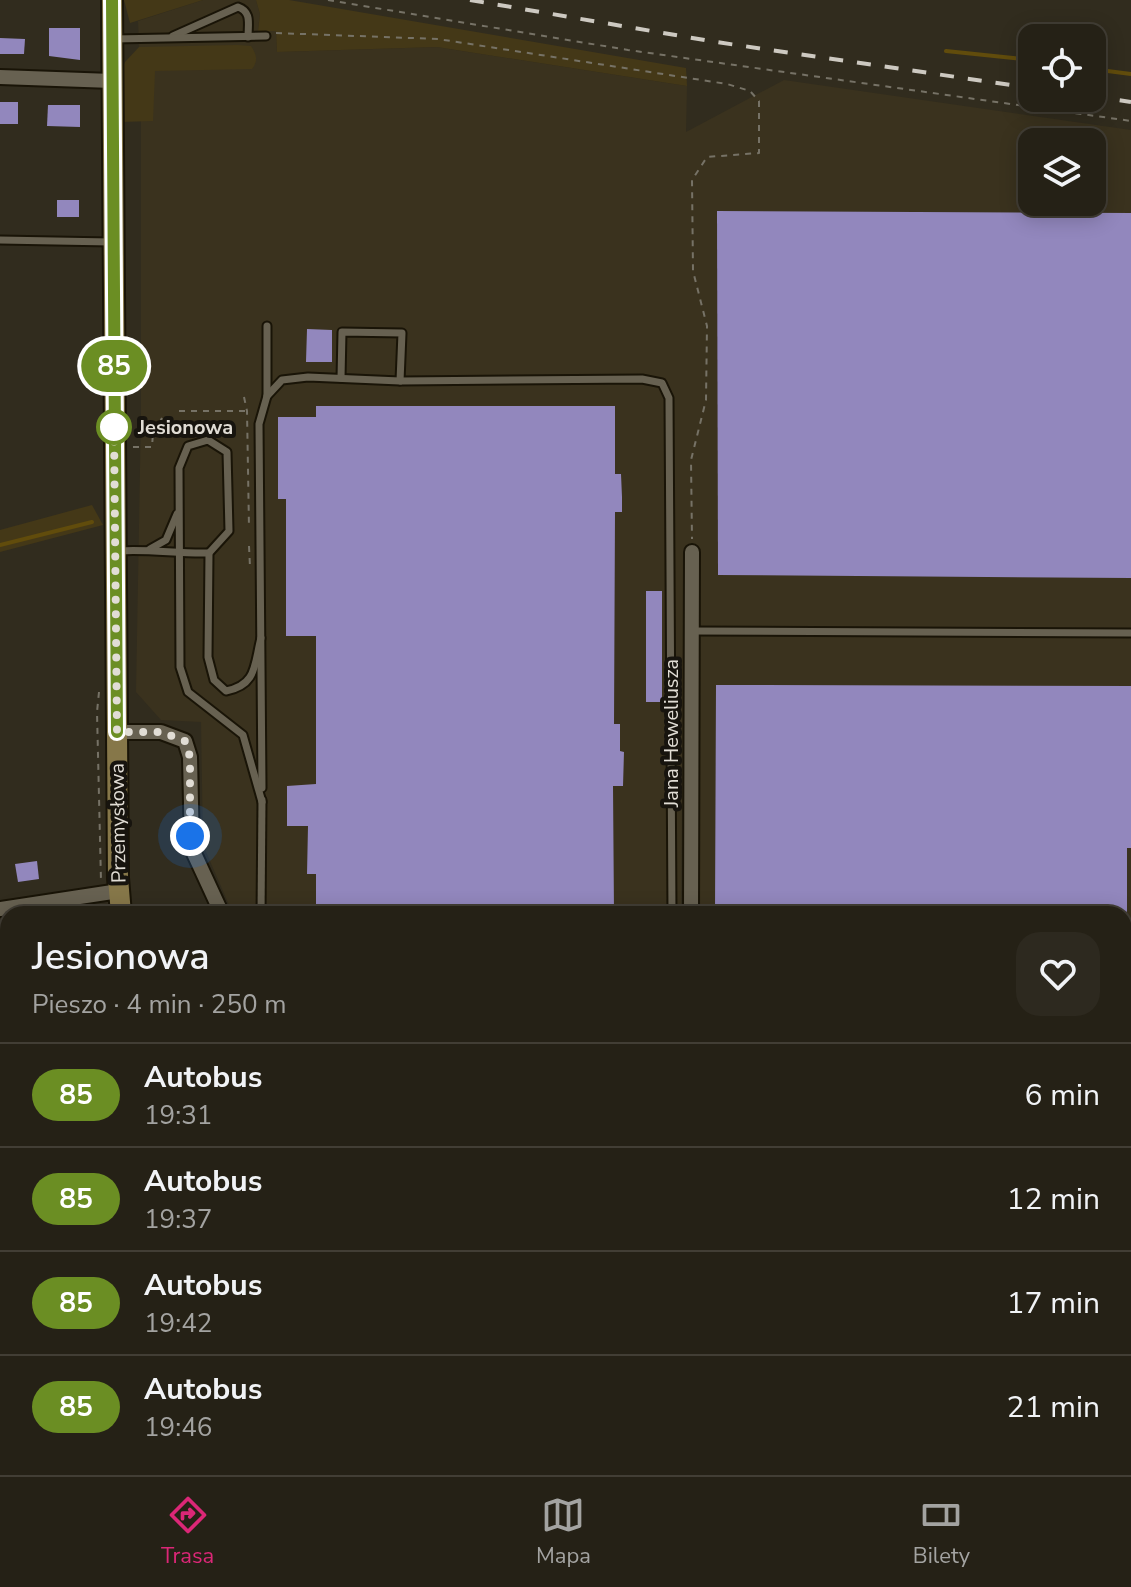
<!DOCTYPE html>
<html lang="pl">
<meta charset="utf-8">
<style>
body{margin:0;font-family:"Nunito Sans",sans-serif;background:#2d291f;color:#f1f3f6;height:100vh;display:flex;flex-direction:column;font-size:30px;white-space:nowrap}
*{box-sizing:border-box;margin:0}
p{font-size:26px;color:#a3a3a1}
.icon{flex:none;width:44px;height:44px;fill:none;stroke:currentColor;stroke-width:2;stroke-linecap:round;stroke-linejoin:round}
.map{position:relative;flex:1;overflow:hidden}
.drawer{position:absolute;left:0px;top:906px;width:1132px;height:570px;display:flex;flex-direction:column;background:#252116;border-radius:24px 24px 0 0;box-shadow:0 4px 20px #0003,0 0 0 2px #423e35}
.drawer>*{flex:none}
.badge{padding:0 16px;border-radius:26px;font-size:28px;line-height:52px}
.fabs{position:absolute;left:1018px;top:24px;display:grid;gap:16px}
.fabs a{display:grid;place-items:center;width:88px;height:88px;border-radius:16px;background:#252116;box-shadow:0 4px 20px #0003,0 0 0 2px #423e35;font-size:40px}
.you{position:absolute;width:40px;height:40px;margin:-20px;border:6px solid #fff;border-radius:50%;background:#1a73e8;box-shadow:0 0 0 12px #1a73e833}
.map>.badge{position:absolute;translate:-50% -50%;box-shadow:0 0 0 4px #fff}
.round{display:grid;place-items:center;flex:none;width:84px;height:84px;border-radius:24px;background:#2d291f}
.headline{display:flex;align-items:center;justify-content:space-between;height:136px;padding:0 32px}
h1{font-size:38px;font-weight:600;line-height:60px}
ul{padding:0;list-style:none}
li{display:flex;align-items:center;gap:24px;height:104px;padding:0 32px;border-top:2px solid #423e35}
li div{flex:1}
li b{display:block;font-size:30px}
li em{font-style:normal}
li .badge{min-width:88px;font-weight:700;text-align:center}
.tabs{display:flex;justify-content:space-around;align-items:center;height:112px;border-top:2px solid #423e35;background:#252116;font-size:22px;color:#a3a3a1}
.tabs a{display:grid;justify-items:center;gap:4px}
.tabs .current{color:#db2777}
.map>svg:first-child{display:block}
.built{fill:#3a321e;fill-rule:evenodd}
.green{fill:#443817}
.water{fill:#614c0c}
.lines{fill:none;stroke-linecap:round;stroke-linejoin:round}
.stream{stroke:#614c0c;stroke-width:4}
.building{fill:#9287bd}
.lane-casing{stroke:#191407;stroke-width:11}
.street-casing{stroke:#191407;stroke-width:18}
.secondary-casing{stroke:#191407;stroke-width:24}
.highway-casing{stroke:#191407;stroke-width:28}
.path{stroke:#767266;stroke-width:2;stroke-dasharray:6 6;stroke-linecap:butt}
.lane{stroke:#676151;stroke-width:7}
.street{stroke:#676151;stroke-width:14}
.secondary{stroke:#867749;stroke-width:20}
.highway{stroke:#d0a935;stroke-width:24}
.rail{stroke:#cdc9c1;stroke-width:4;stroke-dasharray:14 14;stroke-linecap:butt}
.line-casing{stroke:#fff;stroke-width:18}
.line{stroke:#6b8e23;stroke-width:12}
.walk{stroke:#e1ddd5;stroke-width:8;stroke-dasharray:0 14.4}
.stop-dot{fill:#fff;stroke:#6b8e23;stroke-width:4}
.labels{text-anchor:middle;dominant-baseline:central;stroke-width:8;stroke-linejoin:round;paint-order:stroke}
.stop-label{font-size:20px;font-weight:bold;fill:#e1ddd5;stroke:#17140e;text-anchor:start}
.street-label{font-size:20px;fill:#e1ddd5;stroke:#17140e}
</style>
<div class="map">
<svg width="1131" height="1475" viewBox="0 0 1131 1475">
<rect width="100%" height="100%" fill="#312c1e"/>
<!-- built -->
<g class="built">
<path d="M 203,0 L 256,0 L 260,14 L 258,30 L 276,31 L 277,52 L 437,47 L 687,86 L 686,132 L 784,80 L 1131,130 L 1131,1024 L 1124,1027 L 1124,914 L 699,914 L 699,552 L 684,553 L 681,914 L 233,914 L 203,845 L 201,722 L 161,720 L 136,692 L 141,413 L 141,88 L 138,21 ZM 1032,142 L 1092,142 L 1092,202 L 1032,202 Z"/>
<path d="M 1131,1124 L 1131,1475 L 527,1475 L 512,1468 L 1124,1468 L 1124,1127 Z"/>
</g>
<!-- green -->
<g class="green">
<path d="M 124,0 L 203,0 L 130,23 Z"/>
<path d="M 256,0 L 289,0 L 686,68 L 687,86 L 437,47 L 277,52 L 276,31 L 258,31 L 260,14 Z"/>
<path d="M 237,45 L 251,46 C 257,55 258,61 252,69 L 155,71 L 153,121 L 120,122 L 121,71 L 125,62 L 139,47 Z"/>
<path d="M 92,505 L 103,525 L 0,552 L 0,530 Z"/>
<path d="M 0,1075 L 8,1075 L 8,1270 L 0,1272 Z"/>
</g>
<!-- water -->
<path class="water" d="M 661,1468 L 763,1468 L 765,1475 L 663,1475 Z"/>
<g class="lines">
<!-- stream -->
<g class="stream">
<path d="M 946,51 L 1032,60"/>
<path d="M 1092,69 L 1131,74"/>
<path d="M 0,545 L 92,522"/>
</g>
</g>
<!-- building -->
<g class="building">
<path d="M 49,28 L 80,28 L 80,60 L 49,56 Z"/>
<path d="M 0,38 L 25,39 L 24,54 L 0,54 Z"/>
<rect x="0" y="102" width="18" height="22"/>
<path d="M 48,105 L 80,105 L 80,127 L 47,126 Z"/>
<rect x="57" y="200" width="22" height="17"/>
<path d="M 717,211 L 1131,213 L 1131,578 L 718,575 Z"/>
<path d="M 307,329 L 332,330 L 332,362 L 306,362 Z"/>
<path d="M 316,406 L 615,406 L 615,474 L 621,474 L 622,497 L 622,512 L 615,512 L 614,724 L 620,724 L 620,751 L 624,752 L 623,786 L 613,786 L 614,914 L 316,914 L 316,874 L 307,874 L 308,826 L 287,826 L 287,786 L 316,784 L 316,636 L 286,636 L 286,499 L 278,499 L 278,417 L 316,417 Z"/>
<rect x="646" y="591" width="16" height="111"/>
<path d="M 716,685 L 1131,686 L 1131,848 L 1127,848 L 1127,914 L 715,914 Z"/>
<path d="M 37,861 L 39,879 L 18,882 L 15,864 Z"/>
</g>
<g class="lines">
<!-- lane casing -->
<g class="lane-casing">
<g id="lane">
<path d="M 173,36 L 238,7 C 252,12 248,24 248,37"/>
<path d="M 114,39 L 266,36"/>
<path d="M 0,240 L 111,242"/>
<path d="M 341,378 L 342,332 L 402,333 L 400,381"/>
<path d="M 267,396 L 282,380 L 308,377 L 400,381 L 642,379 L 662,383 L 669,398 L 672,914"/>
<path d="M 150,549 L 166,540 L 177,514"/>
<path d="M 119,551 C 150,549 179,554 209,553"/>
<path d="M 692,631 L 1131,633"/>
<path d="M 261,638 C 254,665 257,685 226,691 L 214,680 L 208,657 L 209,553 L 229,531 L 227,452 L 208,440 L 188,446 L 179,468 L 180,667 L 188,692 L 243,735 L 262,802"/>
<path d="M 262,788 L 259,424 L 267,396 L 267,326"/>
<path d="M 261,914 L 262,800"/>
<path d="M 1124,1002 L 1131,999"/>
<path d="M 1124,1161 L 1131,1159"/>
</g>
</g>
<!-- street casing -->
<g class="street-casing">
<g id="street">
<path d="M 0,77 L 112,81"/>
<path d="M 117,732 L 161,732 L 185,741 L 190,757 L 192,849 L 222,914"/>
<path d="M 0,909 L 119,891"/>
<path d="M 691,914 L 692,552"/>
<path d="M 136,1468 L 138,1475"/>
<path d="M 388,1468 L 397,1475"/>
</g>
</g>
<!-- secondary casing -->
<g class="secondary-casing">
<g id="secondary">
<path d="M 112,0 L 118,878 L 121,914"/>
<path d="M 446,1468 L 458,1475"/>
</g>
</g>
<!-- highway casing -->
<g class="highway-casing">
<g id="highway">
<path d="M 1124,1066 L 1131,1063"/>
<path d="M 0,1304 L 8,1303"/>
<path d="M 0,1323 L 8,1322"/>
</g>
</g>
<!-- path -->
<g class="path">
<path d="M 328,0 L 628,50 L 1131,121"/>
<path d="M 276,33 L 438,39 L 727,84 L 750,91 L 759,101 L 759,153 L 707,157 L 692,180 L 693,271 L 707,326 L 706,400 L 691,460 L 692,539"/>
<path d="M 244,397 L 247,411 L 249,528"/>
<path d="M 179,411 L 245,411"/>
<path d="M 133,447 L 152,447 L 153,433 L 162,418"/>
<path d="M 249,546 L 250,567"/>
<path d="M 99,692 L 97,712 L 101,881"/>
<path d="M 362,1468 L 371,1475"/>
</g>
<!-- lane -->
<use href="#lane" class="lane"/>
<!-- street -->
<use href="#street" class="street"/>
<!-- secondary -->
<use href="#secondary" class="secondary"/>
<!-- highway -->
<use href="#highway" class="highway"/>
<!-- rail -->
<g class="rail">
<path d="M 470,0 L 716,42 L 1032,88"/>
<path d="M 1092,96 L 1131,102"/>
</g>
</g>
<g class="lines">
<!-- line casing -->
<g class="line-casing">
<path id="line" d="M 112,0 L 117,732"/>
</g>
<!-- line -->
<use href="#line" class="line"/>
<!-- walk -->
<path class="walk" d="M 114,427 L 117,732 L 161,732 L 185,741 L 190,757 L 190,836"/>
</g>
<!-- markers -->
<circle class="stop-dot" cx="114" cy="427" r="16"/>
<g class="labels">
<!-- stop labels -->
<g class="stop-label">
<text x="138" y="427">Jesionowa</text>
</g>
<!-- street labels -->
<g class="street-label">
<text transform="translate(671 733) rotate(-90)">Jana Heweliusza</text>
<text transform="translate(118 823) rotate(-91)">Przemysłowa</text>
</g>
</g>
</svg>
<div class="fabs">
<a><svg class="icon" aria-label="locate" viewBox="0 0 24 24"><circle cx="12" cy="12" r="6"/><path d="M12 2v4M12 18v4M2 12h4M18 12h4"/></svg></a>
<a><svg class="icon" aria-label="layers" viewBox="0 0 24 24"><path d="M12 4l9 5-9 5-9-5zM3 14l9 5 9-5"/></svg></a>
</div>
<div class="you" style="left:190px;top:836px"></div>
<b class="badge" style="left:114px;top:366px;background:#6b8e23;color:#fff">85</b>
<section class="drawer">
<div class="headline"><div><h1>Jesionowa</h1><p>Pieszo · 4 min · 250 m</p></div><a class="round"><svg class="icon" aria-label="heart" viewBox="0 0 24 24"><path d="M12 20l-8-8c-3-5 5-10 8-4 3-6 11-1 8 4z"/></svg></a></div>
<ul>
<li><span class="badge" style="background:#6b8e23;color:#fff">85</span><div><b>Autobus</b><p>19:31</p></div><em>6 min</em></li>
<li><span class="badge" style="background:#6b8e23;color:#fff">85</span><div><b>Autobus</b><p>19:37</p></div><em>12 min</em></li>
<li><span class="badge" style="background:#6b8e23;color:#fff">85</span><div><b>Autobus</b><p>19:42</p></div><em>17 min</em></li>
<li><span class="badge" style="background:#6b8e23;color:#fff">85</span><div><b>Autobus</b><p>19:46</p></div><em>21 min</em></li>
</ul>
</section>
</div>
<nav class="tabs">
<a class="current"><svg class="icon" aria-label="directions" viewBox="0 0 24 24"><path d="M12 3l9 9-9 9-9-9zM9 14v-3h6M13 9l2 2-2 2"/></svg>Trasa</a>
<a><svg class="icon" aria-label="map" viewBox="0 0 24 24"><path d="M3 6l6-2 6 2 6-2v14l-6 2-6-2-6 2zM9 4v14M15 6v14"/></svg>Mapa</a>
<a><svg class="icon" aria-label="tickets" viewBox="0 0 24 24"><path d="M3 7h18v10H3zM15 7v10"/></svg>Bilety</a>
</nav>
